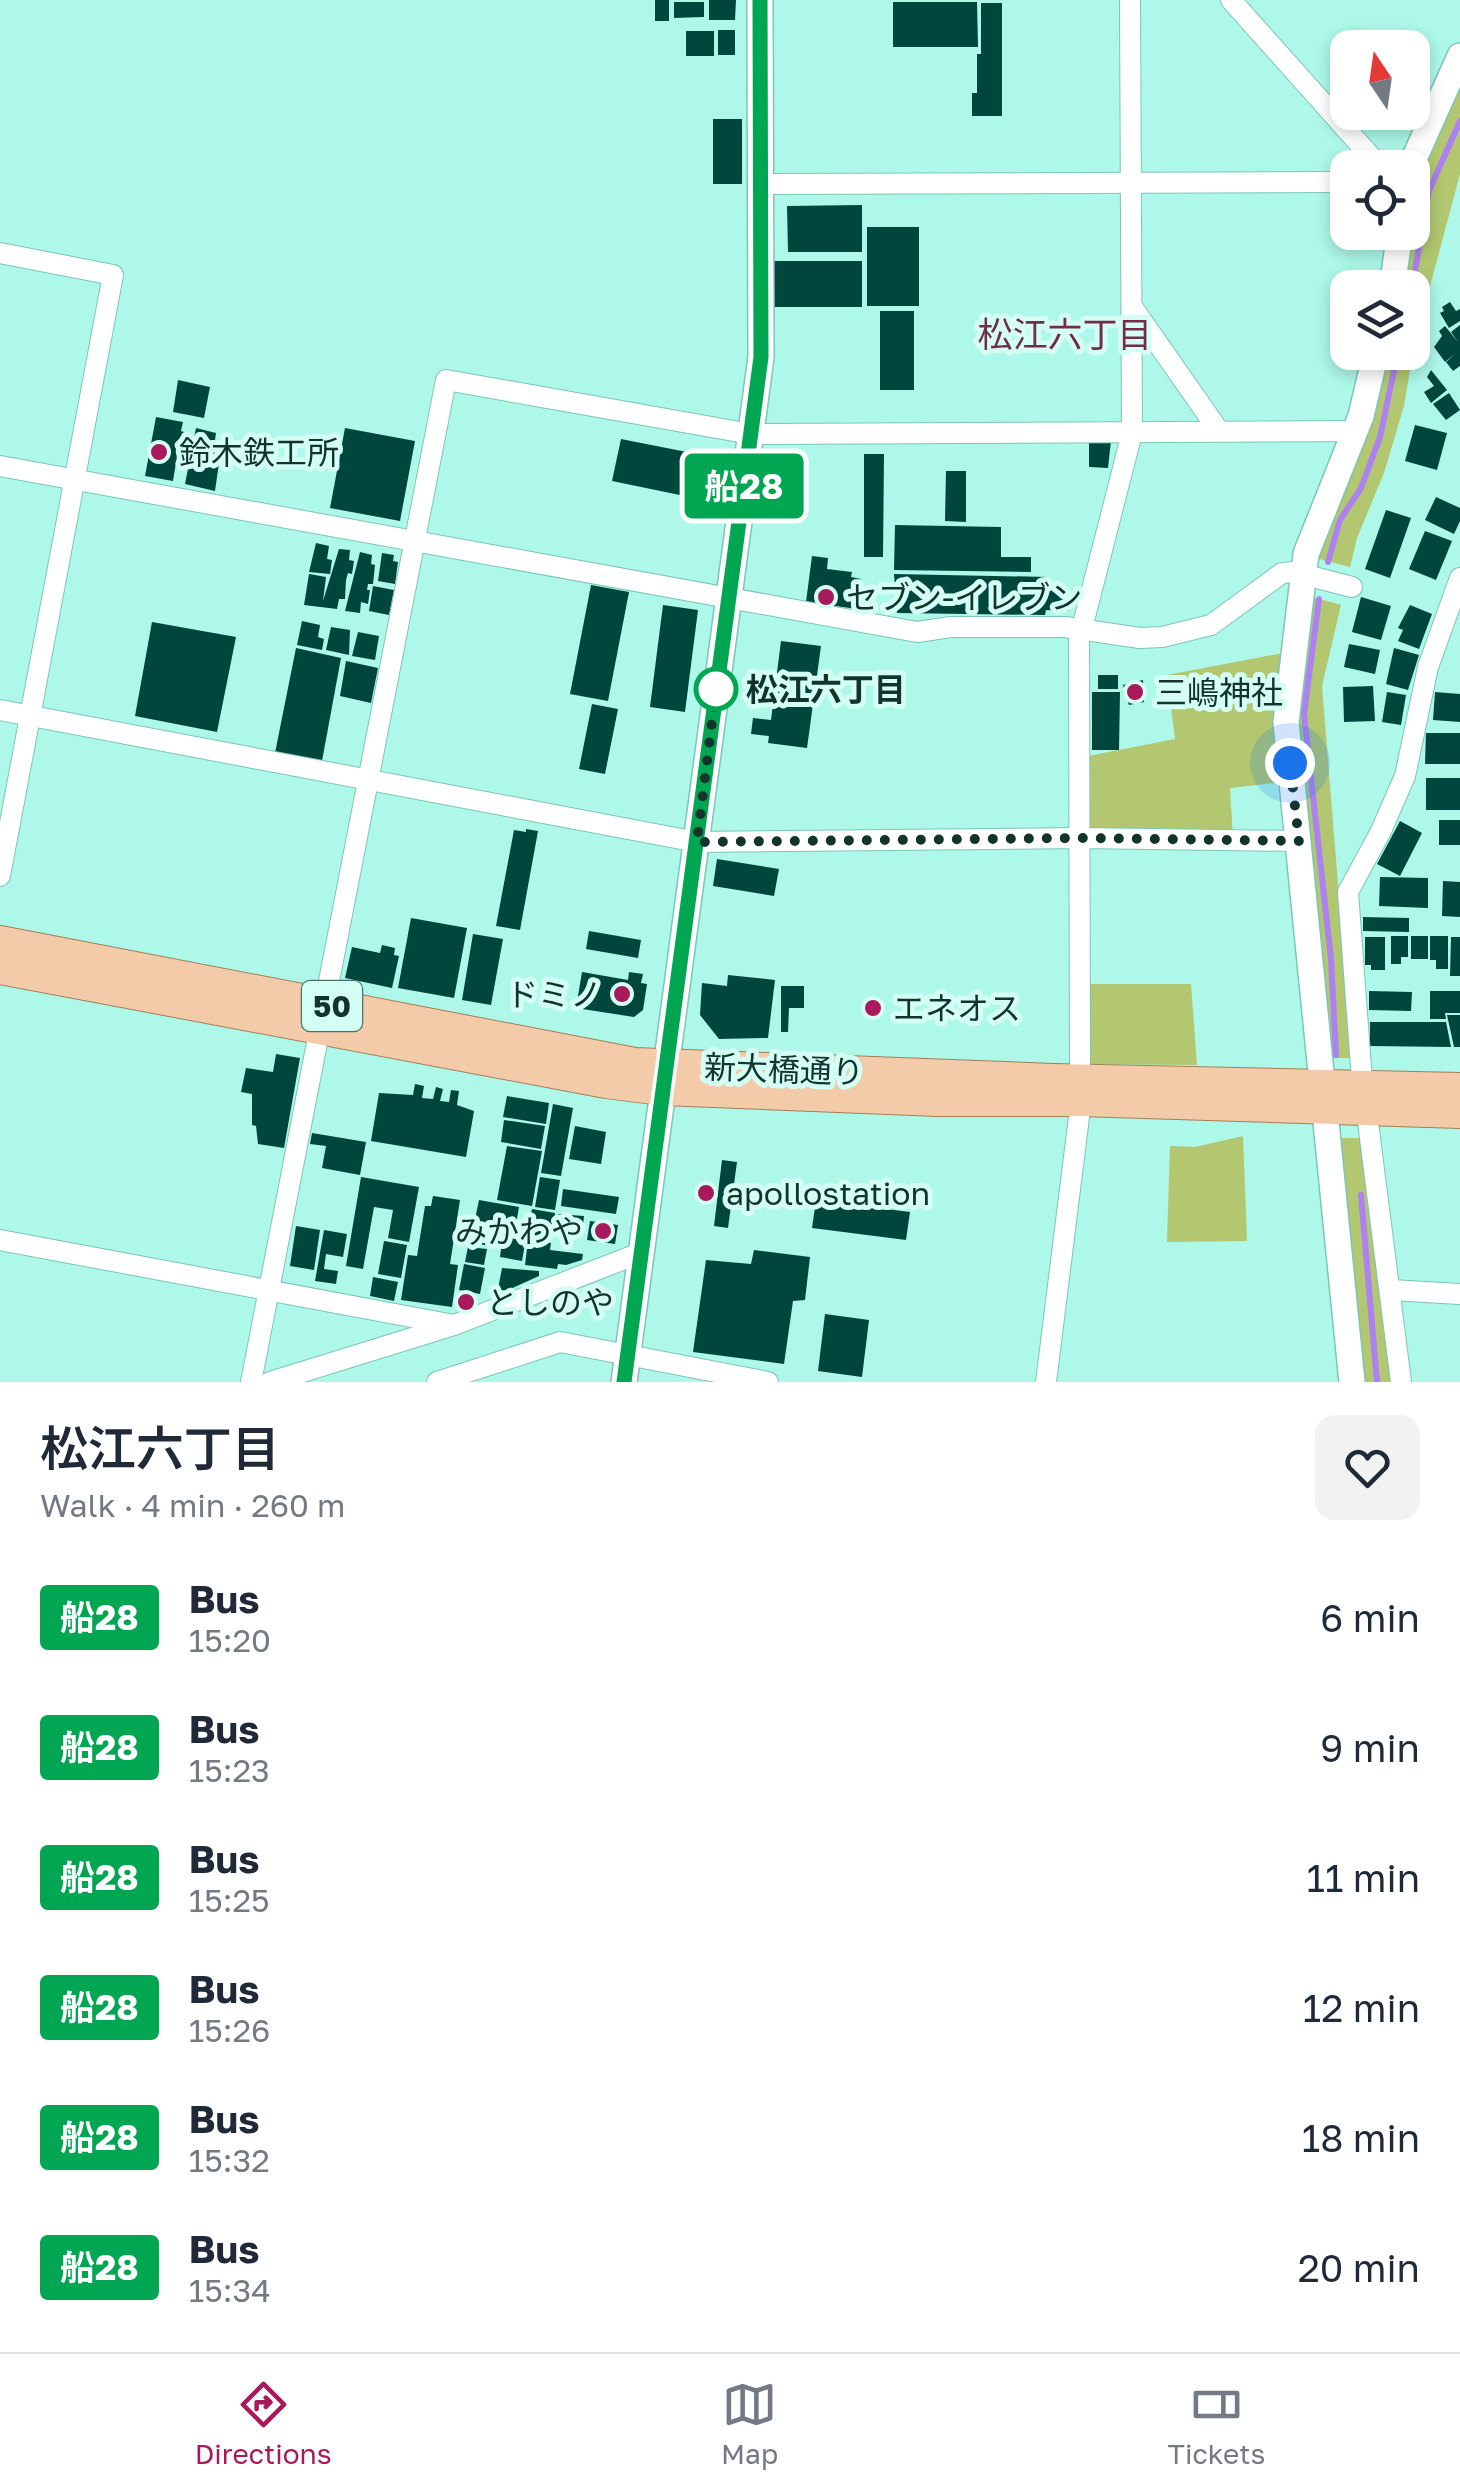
<!DOCTYPE html>
<meta charset="utf-8">
<style>
body{margin:0;font-family:"Golos Text","Noto Sans JP",sans-serif;background:#f2f2f3;color:#1f2937;height:100vh;display:flex;flex-direction:column;font-size:38px;white-space:nowrap}
*{box-sizing:border-box;margin:0}
p{font-size:32px;color:#747a83}
.icon{flex:none;width:55px;height:55px;fill:none;stroke:currentColor;stroke-width:2;stroke-linecap:round;stroke-linejoin:round}
.map{position:relative;height:1382px;overflow:hidden}
.side{display:flex;flex-direction:column;background:#fff;flex:1}
.side>*{flex:none}
.badge{padding:0 20px;border-radius:8px;font-size:35px;line-height:65px}
.needle{width:65px;rotate:347deg}
.fabs{position:absolute;left:1330px;top:30px;display:grid;gap:20px}
.fabs a{display:grid;place-items:center;width:100px;height:100px;border-radius:20px;background:#fff;box-shadow:0 5px 15px #0003;font-size:50px}
.you{position:absolute;width:50px;height:50px;margin:-25px;border:8px solid #fff;border-radius:50%;background:#1a73e8;box-shadow:0 0 0 15px #1a73e833}
.map>.badge{position:absolute;translate:-50% -50%;box-shadow:0 0 0 5px #fff}
.round{display:grid;place-items:center;flex:none;width:105px;height:105px;border-radius:20px;background:#f2f2f3}
.head{display:flex;align-items:center;justify-content:space-between;height:170px;padding:0 40px}
h1{font-size:48px;font-weight:600;line-height:75px}
ul{padding:0;list-style:none}
li{display:flex;align-items:center;gap:30px;height:130px;padding:0 40px}
li div{flex:1}
li b{display:block;font-size:38px}
li em{font-style:normal}
li .badge{min-width:110px;font-weight:700;text-align:center}
.menu{display:flex;justify-content:space-around;align-items:center;height:140px;border-top:2px solid #e0e1e3;background:#fff;font-size:28px;color:#747a83}
.menu a{display:grid;justify-items:center;gap:5px}
.menu .current{color:#a81a5b}
.map>svg:first-child{display:block}
.green{fill:#b2c770}
.lines{fill:none;stroke-linecap:round;stroke-linejoin:round}
.stream{stroke:#ad81f1;stroke-width:6}
.building{fill:#00463d}
.minor-casing{stroke:#7cc6b8;stroke-width:22}
.tertiary-casing{stroke:#7cc6b8;stroke-width:28}
.primary-casing{stroke:#a17f57;stroke-width:32}
.minor{stroke:#fff;stroke-width:20}
.tertiary{stroke:#fff;stroke-width:25}
.primary{stroke:#f4cba8;stroke-width:30}
.line-casing{stroke:#fff;stroke-width:22}
.line{stroke:#00a651;stroke-width:15}
.walk{stroke:#13332d;stroke-width:10;stroke-dasharray:0 18}
.poi-dot{fill:#a81a5b;stroke:#d3fff5;stroke-width:4}
.stop-dot{fill:#fff;stroke:#00a651;stroke-width:5}
.labels{text-anchor:middle;dominant-baseline:central;stroke-width:10;stroke-linejoin:round;paint-order:stroke}
.shield{fill:#d3fff5;stroke:#4d7069;stroke-width:2.5}
.shield-label{font-size:30px;font-weight:bold;fill:#13332d}
.poi-label{font-size:32px;fill:#13332d;stroke:#d3fff5;text-anchor:start}
.stop-label{font-size:32px;font-weight:bold;fill:#13332d;stroke:#d3fff5;text-anchor:start}
.street-label{font-size:32px;fill:#13332d;stroke:#d3fff5}
.neighbourhood-label{font-size:35px;fill:#722e46;stroke:#d3fff5}
</style>
<div class="map">
<svg width="1460" height="1382" viewBox="0 0 1460 1382">
<rect width="100%" height="100%" fill="#adf8e9"/>
<!-- green -->
<g class="green">
<path d="M 1460,78 L 1460,174 L 1414,346 L 1404,406 L 1384,473 L 1357,538 L 1350,567 L 1315,558 L 1385,353 L 1412,352 L 1412,288 L 1401,287 L 1408,233 L 1412,232 L 1412,197 L 1420,167 Z"/>
<path d="M 1309,596 L 1341,605 L 1322,686 L 1352,1058 L 1327,1058 L 1294,720 Z"/>
<path d="M 1293,651 L 1292,781 L 1230,788 L 1233,839 L 1081,835 L 1083,757 L 1175,739 L 1167,675 Z"/>
<path d="M 1083,984 L 1191,984 L 1197,1065 L 1084,1064 Z"/>
<path d="M 1243,1136 L 1247,1241 L 1167,1242 L 1170,1146 L 1195,1147 Z"/>
<path d="M 1338,1138 L 1364,1138 L 1392,1382 L 1361,1382 Z"/>
</g>
<g class="lines">
<!-- stream -->
<g class="stream">
<path d="M 1412,288 L 1429,191 L 1460,121"/>
<path d="M 1328,562 L 1340,520 L 1361,488 L 1380,437 L 1398,352"/>
<path d="M 1319,599 L 1304,714 L 1331,959 L 1336,1055"/>
<path d="M 1361,1195 L 1377,1382"/>
</g>
</g>
<!-- building -->
<g class="building">
<rect x="655" y="0" width="14" height="21"/>
<path d="M 709,0 L 736,0 L 735,20 L 709,20 Z"/>
<path d="M 674,2 L 704,2 L 704,17 L 674,18 Z"/>
<path d="M 893,2 L 977,2 L 978,47 L 893,47 Z"/>
<path d="M 981,3 L 1002,3 L 1002,116 L 972,116 L 972,93 L 977,93 L 977,54 L 981,54 Z"/>
<rect x="718" y="30" width="17" height="25"/>
<rect x="686" y="31" width="28" height="25"/>
<rect x="713" y="119" width="29" height="65"/>
<path d="M 862,205 L 862,252 L 788,252 L 787,206 Z"/>
<rect x="867" y="227" width="52" height="79"/>
<rect x="772" y="261" width="90" height="46"/>
<path d="M 1450,302 L 1456,311 L 1460,309 L 1460,321 L 1449,328 L 1440,313 L 1444,311 L 1442,307 Z"/>
<rect x="880" y="311" width="34" height="79"/>
<path d="M 1460,325 L 1460,366 L 1453,371 L 1446,362 L 1456,353 L 1445,362 L 1434,347 L 1442,336 L 1439,331 L 1445,326 L 1458,342 L 1451,332 Z"/>
<path d="M 1431,370 L 1447,390 L 1431,403 L 1424,392 L 1434,386 L 1427,377 Z"/>
<path d="M 178,380 L 210,387 L 204,418 L 173,412 Z"/>
<path d="M 1449,393 L 1460,410 L 1446,420 L 1433,404 Z"/>
<path d="M 156,417 L 183,422 L 181,431 L 190,434 L 187,457 L 177,456 L 173,481 L 145,476 Z"/>
<path d="M 1415,425 L 1447,433 L 1437,470 L 1405,461 Z"/>
<path d="M 196,428 L 216,433 L 214,447 L 219,449 L 216,462 L 219,463 L 215,491 L 185,484 Z"/>
<path d="M 345,428 L 415,441 L 400,521 L 330,508 Z"/>
<path d="M 621,439 L 712,457 L 704,500 L 612,481 Z"/>
<path d="M 1089,441 L 1111,441 L 1108,468 L 1089,467 Z"/>
<path d="M 864,454 L 884,454 L 883,557 L 864,557 Z"/>
<path d="M 946,471 L 966,471 L 966,522 L 945,521 Z"/>
<path d="M 1436,497 L 1460,508 L 1460,521 L 1454,534 L 1425,520 Z"/>
<path d="M 1386,510 L 1411,518 L 1390,578 L 1365,569 Z"/>
<path d="M 895,525 L 1001,527 L 1001,557 L 1031,557 L 1031,572 L 894,570 Z"/>
<path d="M 1425,531 L 1452,541 L 1436,580 L 1409,569 Z"/>
<path d="M 316,543 L 329,546 L 327,559 L 332,560 L 330,574 L 309,572 Z"/>
<path d="M 339,549 L 350,550 L 349,560 L 354,561 L 352,574 L 348,573 L 346,580 L 345,599 L 339,599 L 337,609 L 304,605 L 309,574 L 326,577 L 323,601 Z"/>
<path d="M 360,552 L 372,555 L 371,564 L 375,565 L 373,584 L 368,584 L 367,590 L 370,590 L 368,604 L 361,602 L 360,613 L 345,611 Z"/>
<path d="M 382,553 L 394,555 L 393,561 L 398,562 L 395,584 L 378,581 Z"/>
<path d="M 812,556 L 828,558 L 827,569 L 852,572 L 851,577 L 861,579 L 857,609 L 806,602 Z"/>
<path d="M 894,574 L 1049,577 L 1049,588 L 1068,589 L 1069,611 L 1046,610 L 1045,615 L 897,613 Z"/>
<path d="M 591,585 L 629,592 L 608,701 L 570,694 Z"/>
<path d="M 373,586 L 394,590 L 389,615 L 369,611 Z"/>
<path d="M 1361,597 L 1391,606 L 1381,640 L 1352,632 Z"/>
<path d="M 663,605 L 698,610 L 685,712 L 650,707 Z"/>
<path d="M 1410,605 L 1432,614 L 1419,649 L 1398,641 L 1403,630 L 1398,628 Z"/>
<path d="M 302,621 L 320,625 L 318,637 L 324,639 L 322,650 L 297,645 Z"/>
<path d="M 152,622 L 236,637 L 217,732 L 135,716 Z"/>
<path d="M 331,627 L 350,630 L 349,655 L 326,650 Z"/>
<path d="M 358,632 L 379,636 L 375,660 L 352,656 Z"/>
<path d="M 781,641 L 821,646 L 807,748 L 768,743 L 769,736 L 751,734 L 753,718 L 771,720 Z"/>
<path d="M 1349,644 L 1380,650 L 1375,674 L 1344,667 Z"/>
<path d="M 296,648 L 341,658 L 322,761 L 275,753 Z"/>
<path d="M 1394,648 L 1419,655 L 1408,690 L 1386,684 Z"/>
<path d="M 346,661 L 378,668 L 371,703 L 340,696 Z"/>
<rect x="1098" y="675" width="20" height="14"/>
<path d="M 1143,680 L 1144,702 L 1129,705 L 1123,685 Z"/>
<path d="M 1373,686 L 1375,721 L 1344,722 L 1343,687 Z"/>
<path d="M 1092,692 L 1120,692 L 1119,750 L 1092,750 Z"/>
<path d="M 1387,692 L 1406,695 L 1401,725 L 1382,722 Z"/>
<path d="M 1435,692 L 1460,694 L 1460,722 L 1433,720 Z"/>
<path d="M 592,704 L 618,709 L 605,774 L 579,769 Z"/>
<path d="M 1426,733 L 1460,733 L 1460,764 L 1425,764 Z"/>
<rect x="1426" y="778" width="34" height="32"/>
<rect x="1439" y="820" width="21" height="25"/>
<path d="M 1400,821 L 1422,833 L 1400,876 L 1377,864 Z"/>
<path d="M 526,829 L 538,831 L 520,930 L 496,926 L 514,830 L 526,832 Z"/>
<path d="M 717,859 L 779,869 L 774,896 L 713,886 Z"/>
<path d="M 1380,877 L 1428,878 L 1428,908 L 1379,906 Z"/>
<path d="M 1443,881 L 1460,882 L 1460,917 L 1442,916 Z"/>
<path d="M 1363,917 L 1409,918 L 1409,932 L 1363,931 Z"/>
<path d="M 411,918 L 467,928 L 454,998 L 398,988 Z"/>
<path d="M 589,931 L 641,940 L 638,958 L 586,949 Z"/>
<path d="M 473,934 L 503,939 L 491,1005 L 462,1000 Z"/>
<path d="M 1391,936 L 1408,936 L 1408,957 L 1401,957 L 1401,964 L 1391,964 Z"/>
<rect x="1411" y="936" width="17" height="23"/>
<path d="M 1430,936 L 1448,936 L 1448,969 L 1436,969 L 1436,960 L 1430,960 Z"/>
<path d="M 1365,937 L 1385,937 L 1385,970 L 1371,970 L 1371,965 L 1365,965 Z"/>
<path d="M 1451,937 L 1460,937 L 1460,976 L 1450,976 Z"/>
<path d="M 382,945 L 395,948 L 394,955 L 399,956 L 392,988 L 345,978 L 352,947 L 380,953 Z"/>
<path d="M 582,972 L 628,980 L 629,972 L 643,974 L 641,983 L 647,984 L 643,1010 L 634,1017 L 576,1008 Z"/>
<path d="M 728,975 L 775,980 L 768,1038 L 719,1039 L 700,1015 L 702,983 L 727,986 Z"/>
<path d="M 781,986 L 804,986 L 804,1008 L 789,1008 L 788,1032 L 781,1032 Z"/>
<path d="M 1369,991 L 1412,992 L 1411,1011 L 1369,1010 Z"/>
<path d="M 1430,991 L 1460,991 L 1460,1013 L 1445,1013 L 1446,1019 L 1430,1019 Z"/>
<path d="M 1447,1015 L 1460,1015 L 1460,1047 L 1454,1047 Z"/>
<path d="M 1370,1022 L 1446,1022 L 1451,1047 L 1370,1046 Z"/>
<path d="M 276,1054 L 300,1058 L 284,1148 L 258,1144 L 256,1126 L 252,1125 L 252,1094 L 241,1092 L 246,1068 L 273,1072 Z"/>
<path d="M 415,1084 L 424,1086 L 422,1098 L 433,1099 L 436,1087 L 443,1089 L 440,1101 L 449,1102 L 451,1090 L 459,1091 L 457,1105 L 474,1111 L 466,1157 L 371,1141 L 379,1093 L 413,1095 Z"/>
<path d="M 507,1096 L 549,1103 L 546,1124 L 503,1117 Z"/>
<path d="M 553,1104 L 573,1108 L 561,1176 L 541,1173 Z"/>
<path d="M 504,1120 L 545,1126 L 541,1149 L 501,1142 Z"/>
<path d="M 575,1126 L 606,1132 L 601,1164 L 569,1159 Z"/>
<path d="M 312,1133 L 366,1142 L 360,1175 L 322,1168 L 326,1146 L 310,1144 Z"/>
<path d="M 507,1146 L 542,1151 L 532,1206 L 497,1200 Z"/>
<path d="M 722,1160 L 737,1162 L 728,1228 L 714,1226 Z"/>
<path d="M 361,1177 L 419,1187 L 409,1242 L 388,1238 L 393,1210 L 374,1207 L 363,1269 L 346,1266 Z"/>
<path d="M 540,1177 L 560,1180 L 555,1210 L 535,1207 Z"/>
<path d="M 563,1189 L 619,1197 L 616,1214 L 561,1206 Z"/>
<path d="M 433,1196 L 460,1200 L 450,1264 L 458,1265 L 452,1307 L 401,1300 L 408,1255 L 417,1256 L 425,1206 L 431,1206 Z"/>
<path d="M 479,1200 L 519,1207 L 515,1230 L 474,1224 Z"/>
<path d="M 816,1200 L 910,1212 L 906,1240 L 812,1228 Z"/>
<path d="M 532,1209 L 555,1213 L 551,1239 L 527,1235 Z"/>
<path d="M 558,1214 L 584,1216 L 582,1236 L 556,1233 Z"/>
<path d="M 590,1221 L 618,1225 L 615,1244 L 587,1240 Z"/>
<path d="M 296,1226 L 320,1230 L 314,1270 L 290,1266 Z"/>
<path d="M 472,1226 L 493,1230 L 490,1246 L 469,1242 Z"/>
<path d="M 324,1230 L 347,1234 L 343,1257 L 326,1254 L 324,1269 L 338,1271 L 336,1284 L 315,1281 Z"/>
<path d="M 503,1234 L 526,1238 L 522,1261 L 500,1257 Z"/>
<path d="M 384,1241 L 407,1245 L 401,1278 L 378,1274 Z"/>
<path d="M 528,1241 L 551,1243 L 550,1250 L 583,1254 L 582,1260 L 566,1265 L 558,1264 L 557,1269 L 525,1265 Z"/>
<path d="M 468,1247 L 487,1249 L 484,1265 L 465,1262 Z"/>
<path d="M 754,1250 L 810,1257 L 805,1300 L 793,1301 L 784,1364 L 693,1352 L 706,1260 L 751,1264 Z"/>
<path d="M 464,1264 L 485,1268 L 480,1294 L 459,1290 Z"/>
<path d="M 502,1268 L 539,1271 L 539,1276 L 506,1291 L 498,1289 Z"/>
<path d="M 373,1277 L 398,1282 L 394,1301 L 370,1296 Z"/>
<path d="M 825,1314 L 869,1320 L 862,1377 L 818,1371 Z"/>
</g>
<g class="lines">
<!-- minor casing -->
<g class="minor-casing">
<g id="minor">
<path d="M 1231,0 L 1381,168"/>
<path d="M 762,184 L 1348,182"/>
<path d="M 0,253 L 113,275 L 0,876"/>
<path d="M 1133,308 L 1219,431"/>
<path d="M 0,466 L 917,632 L 951,627 L 1065,627 L 1140,638 L 1162,637 L 1211,625 L 1282,573 L 1294,572 L 1352,587"/>
<path d="M 0,710 L 697,842 L 1079,838 L 1299,841"/>
<path d="M 1080,1079 L 1079,640 L 1132,433 L 1130,0"/>
<path d="M 0,1240 L 454,1325"/>
<path d="M 1391,1290 L 1460,1294"/>
<path d="M 251,1382 L 446,380 L 751,434 L 1355,431"/>
<path d="M 270,1382 L 454,1325 L 640,1253"/>
<path d="M 437,1382 L 560,1342 L 768,1382"/>
<path d="M 1046,1382 L 1081,1101"/>
<path d="M 1401,1382 L 1361,1067 L 1348,892 L 1381,831 L 1405,776 L 1428,667 L 1460,578"/>
</g>
</g>
<!-- tertiary casing -->
<g class="tertiary-casing">
<g id="tertiary">
<path d="M 1410,168 L 1460,56"/>
<path d="M 1392,288 L 1400,232"/>
<path d="M 624,1382 L 761,357 L 760,0"/>
<path d="M 1352,1382 L 1286,722 L 1306,554 L 1361,416 L 1376,352"/>
</g>
</g>
<!-- primary casing -->
<g class="primary-casing">
<g id="primary">
<path d="M 0,941 L 635,1063 L 1054,1079 L 1460,1088"/>
<path d="M 0,969 L 606,1083 L 661,1090 L 938,1101 L 1081,1101 L 1460,1113"/>
</g>
</g>
<!-- minor -->
<use href="#minor" class="minor"/>
<!-- tertiary -->
<use href="#tertiary" class="tertiary"/>
<!-- primary -->
<use href="#primary" class="primary"/>
</g>
<g class="lines">
<!-- line casing -->
<g class="line-casing">
<path id="line" d="M 624,1382 L 761,357 L 760,0"/>
</g>
<!-- line -->
<use href="#line" class="line"/>
<!-- walk -->
<path class="walk" d="M 716,689 L 697,842 L 1079,838 L 1299,841 L 1290,763"/>
</g>
<!-- markers -->
<g class="poi-dot">
<circle cx="159" cy="452" r="10"/>
<circle cx="826" cy="597" r="10"/>
<circle cx="1135" cy="692" r="10"/>
<circle cx="622" cy="994" r="10"/>
<circle cx="873" cy="1008" r="10"/>
<circle cx="706" cy="1193" r="10"/>
<circle cx="603" cy="1231" r="10"/>
<circle cx="466" cy="1302" r="10"/>
</g>
<circle class="stop-dot" cx="716" cy="689" r="20"/>
<g class="labels">
<!-- shield labels -->
<rect class="shield" x="302" y="981" width="60" height="50" rx="8"/>
<g class="shield-label">
<text x="332" y="1006">50</text>
</g>
<!-- poi labels -->
<g class="poi-label">
<text x="179" y="452">鈴木鉄工所</text>
<text x="846" y="597">セブン-イレブン</text>
<text x="1155" y="692">三嶋神社</text>
<text x="602" y="994" text-anchor="end">ドミノ</text>
<text x="893" y="1008">エネオス</text>
<text x="726" y="1193">apollostation</text>
<text x="583" y="1231" text-anchor="end">みかわや</text>
<text x="486" y="1302">としのや</text>
</g>
<!-- stop labels -->
<g class="stop-label">
<text x="746" y="689">松江六丁目</text>
</g>
<!-- street labels -->
<g class="street-label">
<text transform="translate(784 1069) rotate(2)">新大橋通り</text>
</g>
<!-- neighbourhood labels -->
<g class="neighbourhood-label">
<text x="1065" y="334">松江六丁目</text>
</g>
</g>
</svg>
<div class="fabs">
<a><svg class="needle" viewBox="-14 -14 28 28"><path d="M0-13l5 13h-10z" fill="#e53935"/><path d="M0 13l5-13h-10z" fill="#747a83"/></svg></a>
<a><svg class="icon" aria-label="locate" viewBox="0 0 24 24"><circle cx="12" cy="12" r="6"/><path d="M12 2v4M12 18v4M2 12h4M18 12h4"/></svg></a>
<a><svg class="icon" aria-label="layers" viewBox="0 0 24 24"><path d="M12 4l9 5-9 5-9-5zM3 14l9 5 9-5"/></svg></a>
</div>
<div class="you" style="left:1290px;top:763px"></div>
<b class="badge" style="left:744px;top:486px;background:#00a651;color:#fff">船28</b>
</div>
<section class="side">
<div class="head"><div><h1>松江六丁目</h1><p>Walk · 4 min · 260 m</p></div><a class="round"><svg class="icon" aria-label="heart" viewBox="0 0 24 24"><path d="M12 20l-8-8c-3-5 5-10 8-4 3-6 11-1 8 4z"/></svg></a></div>
<ul>
<li><span class="badge" style="background:#00a651;color:#fff">船28</span><div><b>Bus</b><p>15:20</p></div><em>6 min</em></li>
<li><span class="badge" style="background:#00a651;color:#fff">船28</span><div><b>Bus</b><p>15:23</p></div><em>9 min</em></li>
<li><span class="badge" style="background:#00a651;color:#fff">船28</span><div><b>Bus</b><p>15:25</p></div><em>11 min</em></li>
<li><span class="badge" style="background:#00a651;color:#fff">船28</span><div><b>Bus</b><p>15:26</p></div><em>12 min</em></li>
<li><span class="badge" style="background:#00a651;color:#fff">船28</span><div><b>Bus</b><p>15:32</p></div><em>18 min</em></li>
<li><span class="badge" style="background:#00a651;color:#fff">船28</span><div><b>Bus</b><p>15:34</p></div><em>20 min</em></li>
</ul>
</section>
<nav class="menu">
<a class="current"><svg class="icon" aria-label="directions" viewBox="0 0 24 24"><path d="M12 3l9 9-9 9-9-9zM9 14v-3h6M13 9l2 2-2 2"/></svg>Directions</a>
<a><svg class="icon" aria-label="map" viewBox="0 0 24 24"><path d="M3 6l6-2 6 2 6-2v14l-6 2-6-2-6 2zM9 4v14M15 6v14"/></svg>Map</a>
<a><svg class="icon" aria-label="tickets" viewBox="0 0 24 24"><path d="M3 7h18v10H3zM15 7v10"/></svg>Tickets</a>
</nav>
